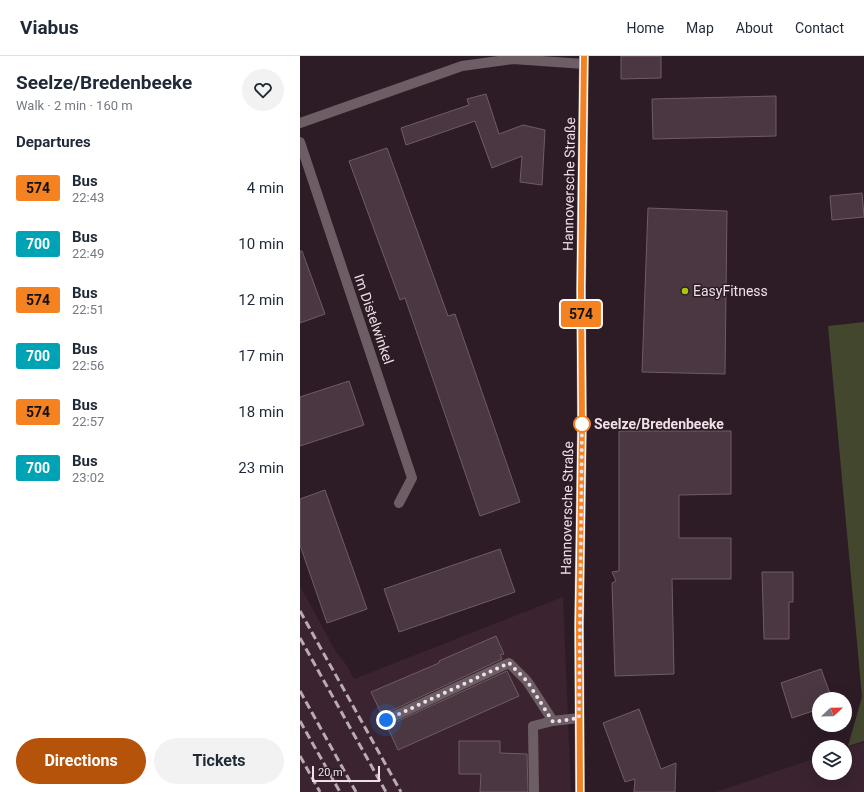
<!DOCTYPE html>
<meta charset="utf-8">
<style>
body{margin:0;font-family:Roboto,sans-serif;background:#f2f2f3;color:#1f2937;height:100vh;display:flex;flex-direction:column;font-size:15px;white-space:nowrap}
*{box-sizing:border-box;margin:0}
p{font-size:13px;color:#747a83}
.icon{flex:none;width:22px;height:22px;fill:none;stroke:currentColor;stroke-width:2;stroke-linecap:round;stroke-linejoin:round}
.map{position:relative;flex:1;overflow:hidden}
.panel{display:flex;flex-direction:column;background:#fff;width:300px}
.panel>*{flex:none}
.badge{padding:0 8px;border-radius:3px;font-size:14px;line-height:26px}
.needle{width:26px;rotate:68deg}
.tools{position:absolute;left:512px;top:636px;display:grid;gap:8px}
.tools a{display:grid;place-items:center;width:40px;height:40px;border-radius:50%;background:#fff;box-shadow:0 4px 16px #0002;font-size:20px}
.scale{position:absolute;left:12px;bottom:10px;width:68px;box-sizing:border-box;padding-left:4px;border:2px solid #ede0e6;border-top:0;font-size:11px;line-height:14px;white-space:nowrap;color:#ede0e6;-webkit-text-stroke:3px #2d1c26;paint-order:stroke}
.you{position:absolute;width:20px;height:20px;margin:-10px;border:3px solid #fff;border-radius:50%;background:#1a73e8;box-shadow:0 0 0 6px #1a73e833}
.map>.badge{position:absolute;translate:-50% -50%;box-shadow:0 0 0 2px #fff}
h2{padding:0 16px;font-size:15px;line-height:36px}
.round{display:grid;place-items:center;flex:none;width:42px;height:42px;border-radius:21px;background:#f2f2f3}
.summary{display:flex;align-items:center;justify-content:space-between;height:68px;padding:0 16px}
h1{font-size:19px;font-weight:700;line-height:30px}
.button{display:flex;gap:8px;margin-top:auto;padding:8px 16px}
.button a{flex:1;height:46px;border-radius:24px;background:#b45309;color:#fff;font-size:16px;font-weight:700;line-height:46px;text-align:center}
.button a+a{background:#f2f2f3;color:#1f2937}
ul{padding:0;list-style:none}
li{display:flex;align-items:center;gap:12px;height:56px;padding:0 16px}
li div{flex:1}
li b{display:block;font-size:15px}
li em{font-style:normal}
li .badge{min-width:44px;font-weight:700;text-align:center}
header{display:flex;align-items:center;gap:24px;box-sizing:border-box;height:56px;padding:0 20px;background:#fff;border-bottom:1px solid #e0e1e3}
header strong{font-size:19px}
nav{display:flex;gap:22px;margin-inline-start:auto;font-size:14px}
main{display:flex;flex:1;min-height:0}
.map>svg:first-child{display:block}
.built{fill:#3b2330}
.green{fill:#42472d}
.building{fill:#4a3742;stroke:#705b66}
.lines{fill:none;stroke-linecap:round;stroke-linejoin:round}
.minor{stroke:#6d5e66;stroke-width:10}
.rail{stroke:#b9abb2;stroke-width:3;stroke-dasharray:8 4;stroke-linecap:butt}
.line-casing{stroke:#fff;stroke-width:9}
.line{stroke:#f58220;stroke-width:6}
.walk{stroke:#ede0e6;stroke-width:4;stroke-dasharray:0 7.2}
.poi-dot{fill:#adc60d;stroke:#2d1c26;stroke-width:1.5}
.stop-dot{fill:#fff;stroke:#f58220;stroke-width:2}
.labels{text-anchor:middle;dominant-baseline:central;stroke-width:3;stroke-linejoin:round;paint-order:stroke}
.street-label{font-size:14px;fill:#ede0e6;stroke:#2d1c26}
.poi-label{font-size:14px;fill:#ede0e6;stroke:#2d1c26;text-anchor:start}
.stop-label{font-size:14px;font-weight:bold;fill:#ede0e6;stroke:#2d1c26;text-anchor:start}
</style>
<header>
<strong>Viabus</strong>
<nav><a>Home</a><a>Map</a><a>About</a><a>Contact</a></nav>
</header>
<main>
<section class="panel">
<div class="summary"><div><h1>Seelze/Bredenbeeke</h1><p>Walk · 2 min · 160 m</p></div><a class="round"><svg class="icon" aria-label="heart" viewBox="0 0 24 24"><path d="M12 20l-8-8c-3-5 5-10 8-4 3-6 11-1 8 4z"/></svg></a></div>
<h2>Departures</h2>
<ul>
<li><span class="badge" style="background:#f58220;color:#111">574</span><div><b>Bus</b><p>22:43</p></div><em>4 min</em></li>
<li><span class="badge" style="background:#00a3b4;color:#fff">700</span><div><b>Bus</b><p>22:49</p></div><em>10 min</em></li>
<li><span class="badge" style="background:#f58220;color:#111">574</span><div><b>Bus</b><p>22:51</p></div><em>12 min</em></li>
<li><span class="badge" style="background:#00a3b4;color:#fff">700</span><div><b>Bus</b><p>22:56</p></div><em>17 min</em></li>
<li><span class="badge" style="background:#f58220;color:#111">574</span><div><b>Bus</b><p>22:57</p></div><em>18 min</em></li>
<li><span class="badge" style="background:#00a3b4;color:#fff">700</span><div><b>Bus</b><p>23:02</p></div><em>23 min</em></li>
</ul>
<div class="button"><a>Directions</a><a>Tickets</a></div>
</section>
<div class="map">
<svg width="564" height="736" viewBox="0 0 564 736">
<rect width="100%" height="100%" fill="#2d1c26"/>
<!-- built -->
<g class="built">
<path d="M 0,530 L 36,596 L 45,607 L 54,623 L 263,541 L 271,736 L 0,736 Z"/>
<path d="M 564,686 L 564,736 L 416,736 L 519,701 L 519,717 L 545,717 L 545,692 Z"/>
</g>
<!-- green -->
<path class="green" d="M 564,266 L 564,685 L 548,690 L 562,641 L 528,270 Z"/>
<!-- building -->
<g class="building">
<path d="M 321,0 L 361,0 L 361,22 L 321,23 Z"/>
<path d="M 186,38 L 199,78 L 223,69 L 245,74 L 242,129 L 220,126 L 222,100 L 192,112 L 175,65 L 106,89 L 101,72 L 169,49 L 167,43 Z"/>
<path d="M 476,40 L 476,80 L 353,83 L 352,43 Z"/>
<path d="M 87,92 L 148,260 L 155,258 L 220,446 L 180,460 L 105,242 L 100,244 L 49,105 Z"/>
<path d="M 562,137 L 564,161 L 532,164 L 530,140 Z"/>
<path d="M 348,152 L 427,155 L 425,318 L 342,316 Z"/>
<path d="M 0,195 L 2,195 L 25,258 L 0,267 Z"/>
<path d="M 49,325 L 64,369 L 0,390 L 0,341 Z"/>
<path d="M 319,375 L 431,375 L 431,438 L 379,439 L 379,482 L 431,482 L 431,523 L 372,523 L 374,618 L 315,620 L 312,527 L 316,525 L 312,516 L 319,515 Z"/>
<path d="M 25,434 L 67,553 L 27,567 L 0,489 L 0,443 Z"/>
<path d="M 200,493 L 215,536 L 99,576 L 84,533 Z"/>
<path d="M 462,516 L 493,516 L 493,546 L 489,546 L 489,583 L 464,583 Z"/>
<path d="M 196,580 L 204,598 L 200,599 L 202,603 L 82,659 L 71,636 L 139,607 L 139,605 Z"/>
<path d="M 521,613 L 532,643 L 519,643 L 519,653 L 492,662 L 481,627 Z"/>
<path d="M 207,615 L 219,640 L 98,694 L 87,670 Z"/>
<path d="M 339,653 L 361,713 L 376,707 L 375,736 L 334,736 L 335,723 L 325,726 L 303,667 Z"/>
<path d="M 159,685 L 200,685 L 200,697 L 227,698 L 228,736 L 180,736 L 181,718 L 159,718 Z"/>
</g>
<g class="lines">
<!-- minor -->
<g class="minor">
<path d="M 0,67 L 162,10 L 213,3 L 284,8"/>
<path d="M 0,86 L 112,422 L 99,447"/>
<path d="M 86,664 L 209,607 L 227,625 L 253,665"/>
<path d="M 234,736 L 233,670 L 253,665 L 279,662"/>
<path d="M 280,736 L 279,570 L 282,368 L 281,233 L 284,0"/>
</g>
<!-- rail -->
<g class="rail">
<path d="M 0,555 L 101,736"/>
<path d="M 0,582 L 86,736"/>
<path d="M 0,635 L 56,736"/>
<path d="M 0,665 L 40,736"/>
<path d="M 0,700 L 20,736"/>
</g>
</g>
<g class="lines">
<!-- line casing -->
<g class="line-casing">
<path id="line" d="M 280,736 L 279,570 L 282,368 L 281,233 L 284,0"/>
</g>
<!-- line -->
<use href="#line" class="line"/>
<!-- walk -->
<path class="walk" d="M 86,664 L 209,607 L 227,625 L 253,666 L 279,662 L 282,368"/>
</g>
<!-- markers -->
<circle class="poi-dot" cx="385" cy="235" r="4"/>
<circle class="stop-dot" cx="282" cy="368" r="8"/>
<g class="labels">
<!-- street labels -->
<g class="street-label">
<text transform="translate(269 128) rotate(-89)">Hannoversche Straße</text>
<text transform="translate(74 263) rotate(71)">Im Distelwinkel</text>
<text transform="translate(267 452) rotate(-89)">Hannoversche Straße</text>
</g>
<!-- poi labels -->
<g class="poi-label">
<text x="393" y="235">EasyFitness</text>
</g>
<!-- stop labels -->
<g class="stop-label">
<text x="294" y="368">Seelze/Bredenbeeke</text>
</g>
</g>
</svg>
<div class="tools">
<a><svg class="needle" viewBox="-14 -14 28 28"><path d="M0-13l5 13h-10z" fill="#e53935"/><path d="M0 13l5-13h-10z" fill="#747a83"/></svg></a>
<a><svg class="icon" aria-label="layers" viewBox="0 0 24 24"><path d="M12 4l9 5-9 5-9-5zM3 14l9 5 9-5"/></svg></a>
</div>
<div class="scale">20 m</div>
<div class="you" style="left:86px;top:664px"></div>
<b class="badge" style="left:281px;top:258px;background:#f58220;color:#111">574</b>
</div>
</main>
